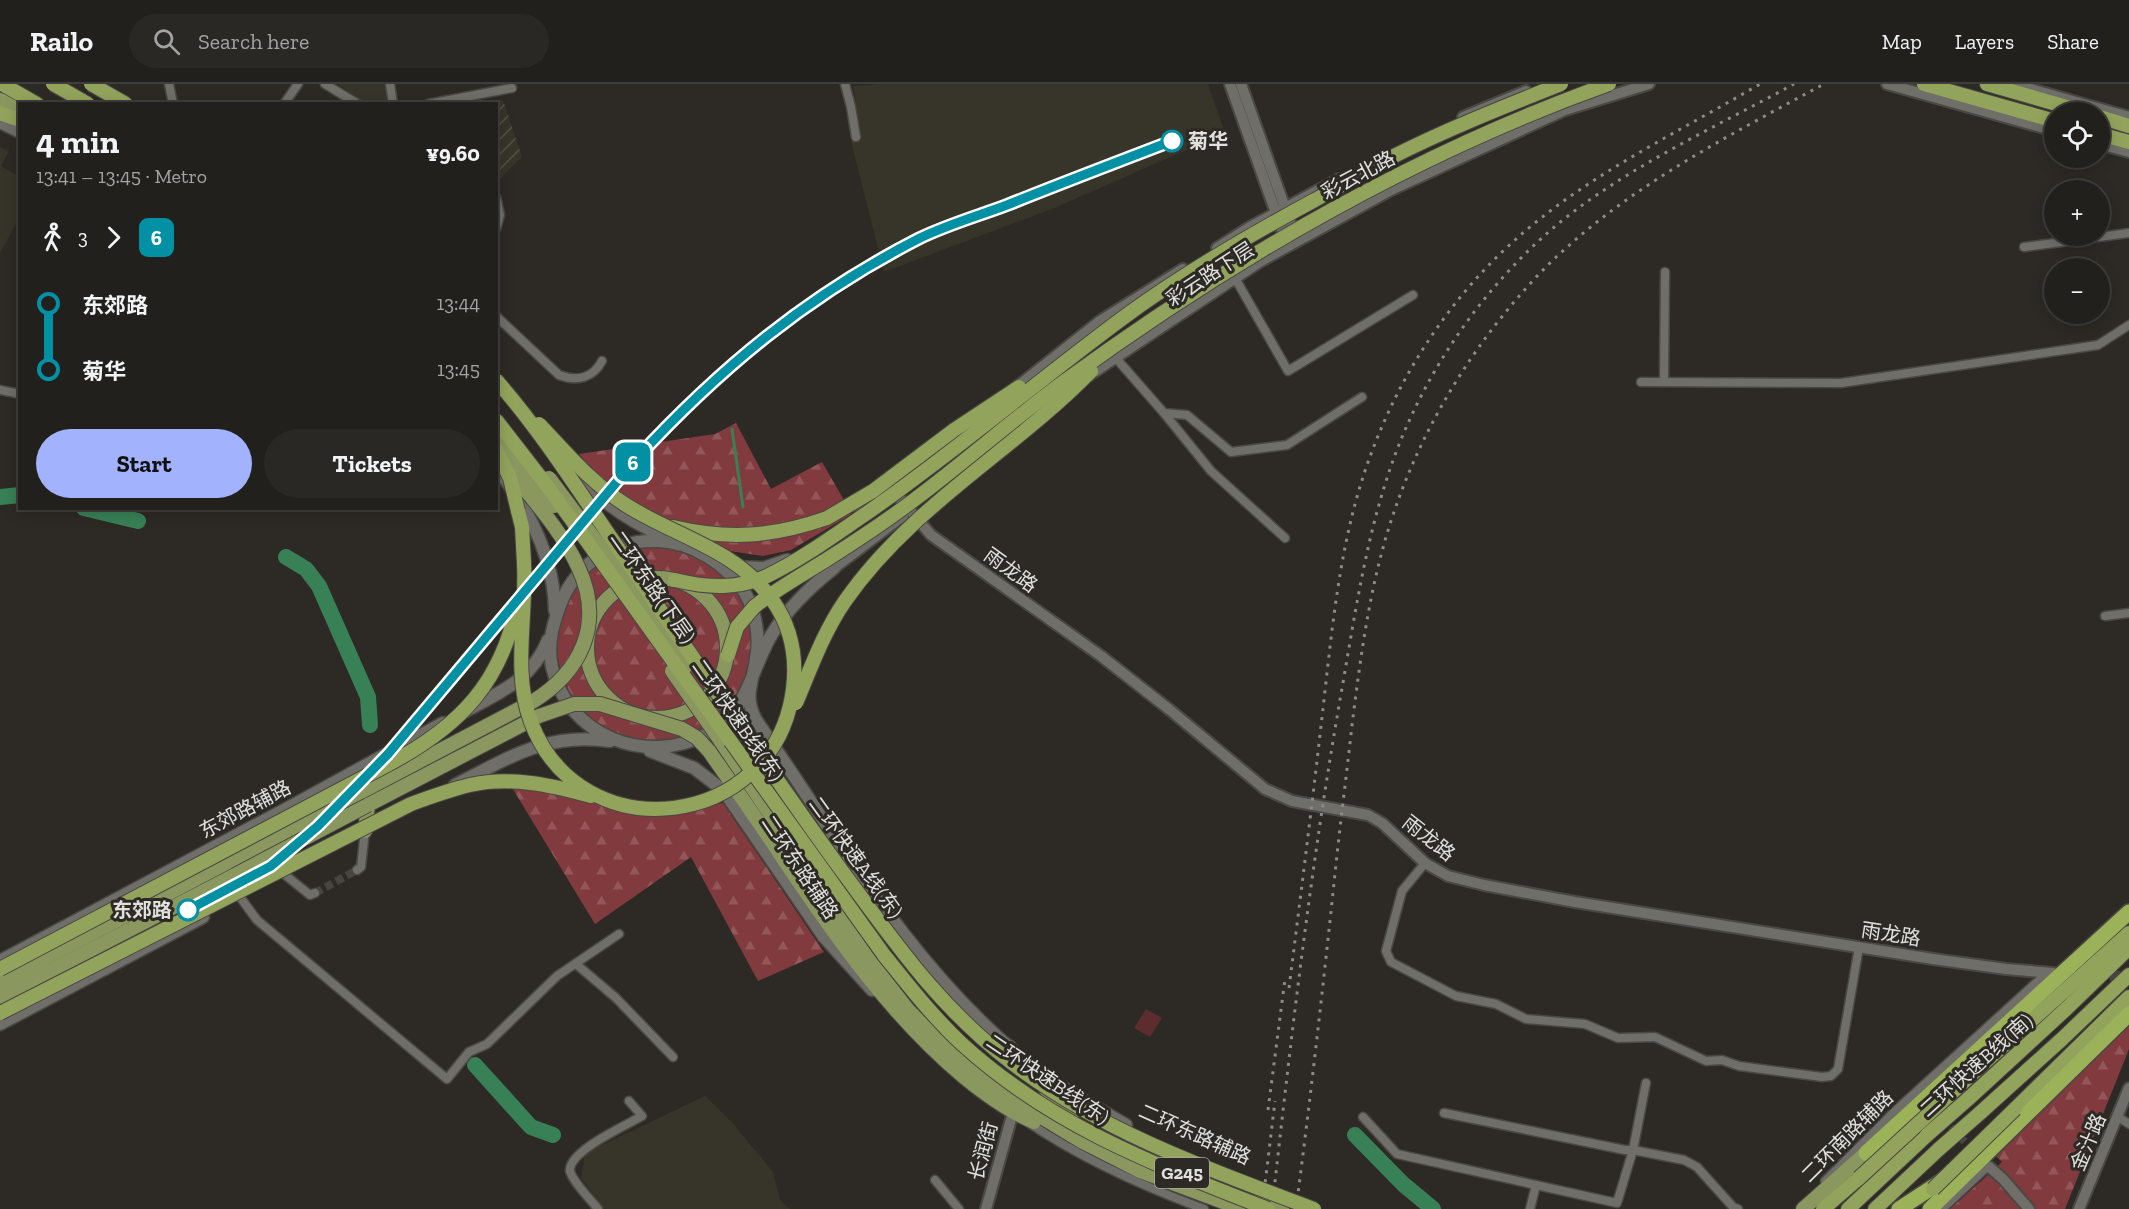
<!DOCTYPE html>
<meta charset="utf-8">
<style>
body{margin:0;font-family:"Zilla Slab","Noto Sans SC",serif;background:#2a2825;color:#f1f3f6;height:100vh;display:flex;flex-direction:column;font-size:22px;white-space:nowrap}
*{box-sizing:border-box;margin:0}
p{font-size:20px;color:#a2a3a3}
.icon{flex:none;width:33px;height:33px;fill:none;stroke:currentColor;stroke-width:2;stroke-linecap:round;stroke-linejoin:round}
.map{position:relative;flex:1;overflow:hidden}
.panel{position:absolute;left:18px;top:18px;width:480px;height:408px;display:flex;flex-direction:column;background:#22201c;border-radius:0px;box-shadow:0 3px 15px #0003,0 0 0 2px #3f3e3b}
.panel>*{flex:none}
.badge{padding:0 12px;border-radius:9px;font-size:21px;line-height:39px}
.buttons{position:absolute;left:2044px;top:18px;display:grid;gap:12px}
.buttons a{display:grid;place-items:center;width:66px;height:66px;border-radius:50%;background:#22201c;box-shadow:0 3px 15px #0003,0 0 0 2px #3f3e3b;font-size:30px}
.map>.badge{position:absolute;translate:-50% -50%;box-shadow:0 0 0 3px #fff}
.legs{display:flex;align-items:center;gap:9px;height:66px;padding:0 18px;font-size:20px}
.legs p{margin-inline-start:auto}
.headline{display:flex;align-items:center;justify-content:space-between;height:102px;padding:0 18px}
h1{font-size:33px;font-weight:800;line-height:45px}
.action{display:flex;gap:12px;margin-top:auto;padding:12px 18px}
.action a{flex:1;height:69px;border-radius:36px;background:#a3b2fc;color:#111;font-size:24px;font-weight:800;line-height:69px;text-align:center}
.action a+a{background:#2a2825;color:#f1f3f6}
ul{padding:0 18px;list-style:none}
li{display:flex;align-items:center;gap:21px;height:66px;font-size:22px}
li i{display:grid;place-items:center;width:9px;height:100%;margin:0 8px;background:currentColor}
li i::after{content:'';width:15px;height:15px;margin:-8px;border:4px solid;border-radius:50%;background:#22201c}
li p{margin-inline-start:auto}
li:first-child i{background:linear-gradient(#0000 50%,currentColor 0)}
li:last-child i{background:linear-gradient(currentColor 50%,#0000 0)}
header{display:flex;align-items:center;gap:36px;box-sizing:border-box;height:84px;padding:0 30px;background:#22201c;border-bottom:2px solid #3f3e3b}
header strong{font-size:28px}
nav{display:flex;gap:33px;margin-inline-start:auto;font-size:21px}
.search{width:420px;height:54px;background:#2a2825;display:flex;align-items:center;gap:15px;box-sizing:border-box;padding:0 21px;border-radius:33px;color:#a2a3a3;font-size:22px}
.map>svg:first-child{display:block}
.built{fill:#373429}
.industrial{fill:url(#industrial-furrows)}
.forest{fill:url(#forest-firs)}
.park{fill:#5d2c2f}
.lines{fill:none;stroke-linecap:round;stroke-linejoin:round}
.stream{stroke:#388056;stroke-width:3}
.river{stroke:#388056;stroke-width:16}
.minor-tunnel{stroke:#484540;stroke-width:8;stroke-dasharray:8 4;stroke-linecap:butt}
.tertiary-tunnel{stroke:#484540;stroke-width:10;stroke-dasharray:10 5;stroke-linecap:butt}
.minor-casing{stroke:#4a4844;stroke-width:11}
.tertiary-casing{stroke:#4a4844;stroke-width:14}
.secondary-casing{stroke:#4a4844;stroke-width:15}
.primary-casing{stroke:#4a4844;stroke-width:16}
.trunk-casing{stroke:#4a4844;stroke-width:16}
.motorway-casing{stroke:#4a4844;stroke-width:18}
.minor{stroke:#706e68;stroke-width:8}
.tertiary{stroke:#706e68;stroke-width:10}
.secondary{stroke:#706e68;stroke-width:12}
.primary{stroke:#8a975f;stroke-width:14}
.trunk{stroke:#92a45c;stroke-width:14}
.motorway{stroke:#9bb259;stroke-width:15}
.rail{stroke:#8d8b87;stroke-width:3;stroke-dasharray:3 6;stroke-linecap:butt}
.primary-bridge-casing{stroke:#4a4844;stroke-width:16;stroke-linecap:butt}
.trunk-bridge-casing{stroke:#4a4844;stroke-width:16;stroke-linecap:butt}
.primary-bridge{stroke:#8a975f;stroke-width:14}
.trunk-bridge{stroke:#92a45c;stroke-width:14}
.line-1-casing{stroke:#fff;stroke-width:14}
.line-1{stroke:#0290a4;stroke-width:9}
.stop-1-dot{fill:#fff;stroke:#0290a4;stroke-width:3}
.labels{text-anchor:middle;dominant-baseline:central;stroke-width:6;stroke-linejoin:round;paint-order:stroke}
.shield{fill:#2d2a25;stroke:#aba9a5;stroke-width:1.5}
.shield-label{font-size:18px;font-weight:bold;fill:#e1e0dc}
.stop-label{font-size:20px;font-weight:bold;fill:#e1e0dc;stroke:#2d2a25;text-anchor:start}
.street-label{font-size:20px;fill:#e1e0dc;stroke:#2d2a25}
</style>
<header>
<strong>Railo</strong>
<div class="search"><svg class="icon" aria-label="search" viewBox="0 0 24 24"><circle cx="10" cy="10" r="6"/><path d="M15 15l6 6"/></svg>Search here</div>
<nav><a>Map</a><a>Layers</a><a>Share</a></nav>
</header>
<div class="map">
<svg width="2129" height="1125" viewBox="0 0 2129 1125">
<defs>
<pattern id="industrial-furrows" width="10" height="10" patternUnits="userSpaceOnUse" patternTransform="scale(1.5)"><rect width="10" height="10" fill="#373429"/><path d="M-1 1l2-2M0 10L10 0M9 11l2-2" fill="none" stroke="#545147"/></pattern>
<pattern id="forest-firs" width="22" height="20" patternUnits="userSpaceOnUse" patternTransform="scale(1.5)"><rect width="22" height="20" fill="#813a3e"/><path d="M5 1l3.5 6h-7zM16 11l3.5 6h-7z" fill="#935659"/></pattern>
</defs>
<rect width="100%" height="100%" fill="#2d2a25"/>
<!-- built -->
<g class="built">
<path d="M 338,0 L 386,0 L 388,19 L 365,19 Z"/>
<path d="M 880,0 L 1208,0 L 1225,49 L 1052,125 L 884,188 L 851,57 L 861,52 L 853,2 Z"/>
<path d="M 0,63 L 9,67 L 1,82 L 20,93 L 19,134 L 0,169 Z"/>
<path d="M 705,1012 L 734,1041 L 773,1088 L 780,1116 L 790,1125 L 604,1125 L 581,1094 L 585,1069 Z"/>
</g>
<!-- industrial -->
<path class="industrial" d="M 503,16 L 522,73 L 497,98 L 496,20 L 485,19 Z"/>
<!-- forest -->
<g class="forest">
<path d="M 736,339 L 771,405 L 822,378 L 852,430 L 791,466 L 763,472 L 716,465 L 619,424 L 579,370 L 715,350 Z"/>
<circle cx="654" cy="560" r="97"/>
<path d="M 511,702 L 663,728 L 723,719 L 824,868 L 758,897 L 691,773 L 595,840 Z"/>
<path d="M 2129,942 L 2129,965 L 2065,1125 L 1950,1125 L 2002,1078 L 1994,1070 Z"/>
</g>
<!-- park -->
<path class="park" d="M 1146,925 L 1162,934 L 1150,953 L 1134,944 Z"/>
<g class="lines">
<!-- stream -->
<path class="stream" d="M 732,345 L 743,423"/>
<!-- river -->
<g class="river">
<path d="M 0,413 L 20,411"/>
<path d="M 84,424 L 138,437"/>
<path d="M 286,473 L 306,485 L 319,502 L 368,613 L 370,641"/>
<path d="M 475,981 L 531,1043 L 553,1051"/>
<path d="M 1355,1051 L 1403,1100 L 1433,1125"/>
</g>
<!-- minor-tunnel -->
<g class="minor-tunnel">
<path d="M 315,809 L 357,786"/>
<path d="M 1943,1034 L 1975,1069"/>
</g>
<!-- tertiary-tunnel -->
<path class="tertiary-tunnel" d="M 2095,891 L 2129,892"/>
<!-- minor casing -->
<g class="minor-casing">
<g id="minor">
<path d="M 169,0 L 173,20"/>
<path d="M 325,0 L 358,20"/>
<path d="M 390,0 L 393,20"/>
<path d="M 845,0 L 851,23 L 856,53"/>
<path d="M 284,20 L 298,0"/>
<path d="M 428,20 L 512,4"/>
<path d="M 496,113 L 500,131 L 496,145"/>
<path d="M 2024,163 L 2129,149"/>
<path d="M 1235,194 L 1288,287 L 1413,211"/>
<path d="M 496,232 L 559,291 C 577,298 593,294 602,277"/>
<path d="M 1115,273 L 1164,329 L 1187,331 L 1231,368 L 1287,361 L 1362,313"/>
<path d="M 1641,298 L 1841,299 L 2098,261 L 2129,241"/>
<path d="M 1664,298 L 1665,188"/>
<path d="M 0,306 L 20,310"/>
<path d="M 1164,329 L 1211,387 L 1285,454"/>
<path d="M 2105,532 L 2129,529"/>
<path d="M 1425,779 L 1402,807 L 1386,867 L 1391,878 L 1456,912 L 1496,920 L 1526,935 L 1585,940 L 1618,954 L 1655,953 L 1706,977 L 1722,976 L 1739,982 L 1822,993 L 1831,992 L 1838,985 L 1859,863"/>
<path d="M 357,786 L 361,783 L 365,747"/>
<path d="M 284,790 L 310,811 L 315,809"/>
<path d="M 240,813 L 257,836 L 447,995 L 469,968 L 487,960 L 557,892 L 619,850"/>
<path d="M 576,880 L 616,914 L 673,973"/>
<path d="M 1444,1029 L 1625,1066 L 1633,1066 L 1684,1076 L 1697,1083 L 1733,1123 L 1738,1125"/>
<path d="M 1363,1033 L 1397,1070 L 1617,1119 L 1633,1066 L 1646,999"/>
<path d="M 2123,1036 L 2129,1040"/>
<path d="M 1029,1039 C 1084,1076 1142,1102 1204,1125"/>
<path d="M 935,1096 L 959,1125"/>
<path d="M 1825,1097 L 1893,1029 L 2048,888"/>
<path d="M 598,1125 C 591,1116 572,1097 570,1087 C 568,1067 627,1041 642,1032 L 629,1017"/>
<path d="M 1530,1125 L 1536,1101"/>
<path d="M 1942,1125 L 1988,1082 L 1986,1080"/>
</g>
</g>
<!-- tertiary casing -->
<g class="tertiary-casing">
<g id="tertiary">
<path d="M 1230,0 L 1287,160"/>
<path d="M 1241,0 L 1295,152"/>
<path d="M 1887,0 L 2055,47"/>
<path d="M 2013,0 L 2129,33"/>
<path d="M 1463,33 L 1526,7"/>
<path d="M 2100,60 L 2129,68"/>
<path d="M 1217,164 L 1250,143 L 1339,95"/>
<path d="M 1088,292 L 1261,177 L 1389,107 L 1565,26 L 1649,0"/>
<path d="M 1013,306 L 1100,237 L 1183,185"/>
<path d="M 1021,338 L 1050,318"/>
<path d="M 890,403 L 931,451 L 1101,572 L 1170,626 L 1265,705 L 1292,717 L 1368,731 L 1382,739 L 1425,779 L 1448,792 L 1484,801 L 1575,818 L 1933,875 L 2006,885 L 2053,889"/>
<path d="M 860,427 L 928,374"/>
<path d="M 834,484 L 903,432"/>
<path d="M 1988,1082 L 2003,1095 L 2029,1125"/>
<path d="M 986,1125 L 1015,1021"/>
<path d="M 2079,1125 L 2129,1004"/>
</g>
</g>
<!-- secondary casing -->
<g class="secondary-casing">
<g id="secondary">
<path d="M 0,38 L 20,48"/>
<path d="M 566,378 C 593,413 627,437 668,454"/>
<path d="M 496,383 C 529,425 554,473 555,527"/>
<path d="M 737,483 L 764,484 L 787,476"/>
<path d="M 834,484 C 810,503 788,524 772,550 C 750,586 749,628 707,650 C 646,682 568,653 552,583 C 548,565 551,547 557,530 C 571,483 610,455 658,457 C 692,458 727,480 745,509 C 756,528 760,553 756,574 C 753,599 743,612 756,636 C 835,750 908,879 1016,969"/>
<path d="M 464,628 C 500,608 532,596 548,556"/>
<path d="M 650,667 L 694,684 L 724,707 L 824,853 L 872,906"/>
<path d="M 455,701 C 509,674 546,648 610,657"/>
<path d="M 0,877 L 284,726 L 443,639"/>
<path d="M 0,940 L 203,833"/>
<path d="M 1030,980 L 1071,1009 L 1126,1041"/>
</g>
</g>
<!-- primary casing -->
<g class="primary-casing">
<g id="primary">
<path d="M 0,16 L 20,27"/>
<circle cx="657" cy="564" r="70"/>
<path d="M 720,656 L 866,872 L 908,926 L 939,957 L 1007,1012 L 1081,1057 L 1140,1087 L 1242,1125"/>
<path d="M 709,667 C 734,703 760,739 784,776 C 837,855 892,933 965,994 C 986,1011 1009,1028 1034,1038"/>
<path d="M 365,747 L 368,721 L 539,632"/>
<path d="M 0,898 L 532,618"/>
<path d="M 0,913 L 235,791 L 274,790"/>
<path d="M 1009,963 L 1032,986 L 1057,1020 L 1072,1035"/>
<path d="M 1257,1116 L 1282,1125"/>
<path d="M 1803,1125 L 1866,1069"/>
</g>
</g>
<!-- trunk casing -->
<g class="trunk-casing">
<g id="trunk">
<path d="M 2,0 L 37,20"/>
<path d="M 1924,0 L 2055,37"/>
<path d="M 1987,0 L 2084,28"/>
<path d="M 0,29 L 20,36"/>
<path d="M 2100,33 L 2129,42"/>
<path d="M 2100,50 L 2129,58"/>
<path d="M 518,427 L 522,443 L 524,479"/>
<path d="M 673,443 C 728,456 773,453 827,434"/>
<path d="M 1983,980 L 2129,849"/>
<path d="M 1968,1015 L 2066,925 L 2129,864"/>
<path d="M 2015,1025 L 2129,913"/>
<path d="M 1980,1029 L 2062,955 L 2129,891"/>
<path d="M 1823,1125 L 1859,1094"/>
<path d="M 1848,1125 L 1927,1051"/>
<path d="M 1875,1125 L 1939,1065"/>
</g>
</g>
<!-- motorway casing -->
<g class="motorway-casing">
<g id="motorway">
<path d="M 1866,1069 L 2129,828"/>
<path d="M 1899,1125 L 1942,1097"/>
<path d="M 1930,1125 L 2129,930"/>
</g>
</g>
<!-- minor -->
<use href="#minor" class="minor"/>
<!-- tertiary -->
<use href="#tertiary" class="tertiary"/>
<!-- secondary -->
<use href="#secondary" class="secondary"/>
<!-- primary -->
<use href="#primary" class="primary"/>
<!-- trunk -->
<use href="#trunk" class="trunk"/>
<!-- motorway -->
<use href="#motorway" class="motorway"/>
<!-- rail -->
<g class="rail">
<path d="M 1289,904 C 1300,817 1311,730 1321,642 C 1329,574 1335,503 1351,436 C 1376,330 1433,229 1515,156 C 1587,91 1677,49 1760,0"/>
<path d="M 1268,1026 L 1285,895"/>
<path d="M 1262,1125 L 1275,1017"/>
<path d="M 1272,1125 C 1291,953 1311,781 1341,610 C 1356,525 1368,438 1400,358 C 1432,279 1482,208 1544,152 C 1614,89 1712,45 1794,0"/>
<path d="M 1296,1125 C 1311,1010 1324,895 1336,780 C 1341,733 1347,687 1352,641 C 1361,570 1370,499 1393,431 C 1423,341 1475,257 1541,188 C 1620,107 1726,53 1824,0"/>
</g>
<!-- primary-bridge casing -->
<g class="primary-bridge-casing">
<g id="primary-bridge">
<path d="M 496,351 L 554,422"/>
<path d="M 507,383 C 532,415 563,448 579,485 C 604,540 581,588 532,618"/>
<path d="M 549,394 L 606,470 L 685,583"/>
<path d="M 672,587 L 720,656"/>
<path d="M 539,632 L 574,620 L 600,620 L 682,645 L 697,654 L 709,667"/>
<path d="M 235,791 L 368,721"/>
</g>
</g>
<!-- trunk-bridge casing -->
<g class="trunk-bridge-casing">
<g id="trunk-bridge">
<path d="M 53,0 L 88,20"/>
<path d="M 91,0 L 126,20"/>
<path d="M 496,296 C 541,347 578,406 616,461 C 691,570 764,680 842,787 C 896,860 939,923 1012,979 C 1102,1048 1210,1086 1314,1125"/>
<path d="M 496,336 L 548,403 L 884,871 C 909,902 933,933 962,960 C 1053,1043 1156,1081 1268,1125"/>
<path d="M 496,366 L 510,394 L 518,427"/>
<path d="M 827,434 L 873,407 L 954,346 L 1019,303"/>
<path d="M 524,479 C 527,531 512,588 531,638 C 580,769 775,747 793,605 C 797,574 791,543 773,517 C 737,465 676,453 626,421 C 592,400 566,368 539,340"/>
<path d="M 675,496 C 708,504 740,506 771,490 C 805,473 836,450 867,429 C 958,366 1042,293 1131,228 C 1189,186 1250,151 1313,117 C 1339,103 1364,88 1390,74 C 1445,46 1503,23 1561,0"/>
<path d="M 728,571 L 737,543 L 754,523 C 776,505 802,491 826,476 C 856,457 885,438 914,416 C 965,378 1013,335 1065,297 C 1232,175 1413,70 1609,0"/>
<path d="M 796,619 C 811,584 823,549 845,517 C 910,423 1013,367 1091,287"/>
<path d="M 0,885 L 389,680 C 460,642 502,599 518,517"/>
<path d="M 0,929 L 411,720 C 430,713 449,706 470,701 C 511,692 551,701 591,712"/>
<path d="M 1927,1051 L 1968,1015"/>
<path d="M 1939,1065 L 1980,1029"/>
<path d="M 1859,1094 L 1983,980"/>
<path d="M 1933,1105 L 2015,1025"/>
</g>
</g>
<!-- primary-bridge -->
<use href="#primary-bridge" class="primary-bridge"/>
<!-- trunk-bridge -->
<use href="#trunk-bridge" class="trunk-bridge"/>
</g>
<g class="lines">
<!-- line-1 casing -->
<g class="line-1-casing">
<path id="line-1" d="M 188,826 L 271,782 L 318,742 L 388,670 L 636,375 C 720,284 807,212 918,155 C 946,141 978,132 1007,121 C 1062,99 1117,78 1172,57"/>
</g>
<!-- line-1 -->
<use href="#line-1" class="line-1"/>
</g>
<!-- markers -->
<g class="stop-1-dot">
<circle cx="1172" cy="57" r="10"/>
<circle cx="188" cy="826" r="10"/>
</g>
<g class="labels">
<!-- shield labels -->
<rect class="shield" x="1155" y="1074" width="54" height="30" rx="4.5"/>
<g class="shield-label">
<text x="1182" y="1089">G245</text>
</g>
<!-- stop labels -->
<g class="stop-label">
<text x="1188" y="57">菊华</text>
<text x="172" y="826" text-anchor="end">东郊路</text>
</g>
<!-- street labels -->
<g class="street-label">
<text transform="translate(1358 91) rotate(-28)">彩云北路</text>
<text transform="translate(1210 190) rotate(-33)">彩云路下层</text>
<text transform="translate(1011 486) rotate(36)">雨龙路</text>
<text transform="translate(653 503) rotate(55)">二环东路(下层)</text>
<text transform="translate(738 636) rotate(55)">二环快速B线(东)</text>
<text transform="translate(245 725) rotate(-28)">东郊路辅路</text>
<text transform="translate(1429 754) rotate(38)">雨龙路</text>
<text transform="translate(856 773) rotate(54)">二环快速A线(东)</text>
<text transform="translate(800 783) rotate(56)">二环东路辅路</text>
<text transform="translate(1891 850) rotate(9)">雨龙路</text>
<text transform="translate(1976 981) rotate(-42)">二环快速B线(南)</text>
<text transform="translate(1048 995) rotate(34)">二环快速B线(东)</text>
<text transform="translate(1195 1050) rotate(24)">二环东路辅路</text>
<text transform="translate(1847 1052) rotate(-45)">二环南路辅路</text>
<text transform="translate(2088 1058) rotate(-67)">金汁路</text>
<text transform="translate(983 1067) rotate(-75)">长润街</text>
</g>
</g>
</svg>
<div class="buttons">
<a><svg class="icon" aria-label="locate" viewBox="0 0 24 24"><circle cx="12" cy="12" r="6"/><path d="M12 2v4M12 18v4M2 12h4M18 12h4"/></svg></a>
<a>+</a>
<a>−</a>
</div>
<b class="badge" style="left:633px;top:378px;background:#0290a4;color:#fff">6</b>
<section class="panel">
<div class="headline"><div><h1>4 min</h1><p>13:41 – 13:45 · Metro</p></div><b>¥9.60</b></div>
<div class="legs"><svg class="icon" aria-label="walk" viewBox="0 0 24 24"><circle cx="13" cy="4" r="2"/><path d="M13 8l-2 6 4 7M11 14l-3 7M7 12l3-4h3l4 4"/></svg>3<svg class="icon" aria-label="forward" viewBox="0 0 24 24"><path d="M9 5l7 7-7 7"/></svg><b class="badge" style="background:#0290a4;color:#fff">6</b></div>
<ul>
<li><i style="color:#0290a4"></i><b>东郊路</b><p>13:44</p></li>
<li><i style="color:#0290a4"></i><b>菊华</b><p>13:45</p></li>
</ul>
<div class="action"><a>Start</a><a>Tickets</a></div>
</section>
</div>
